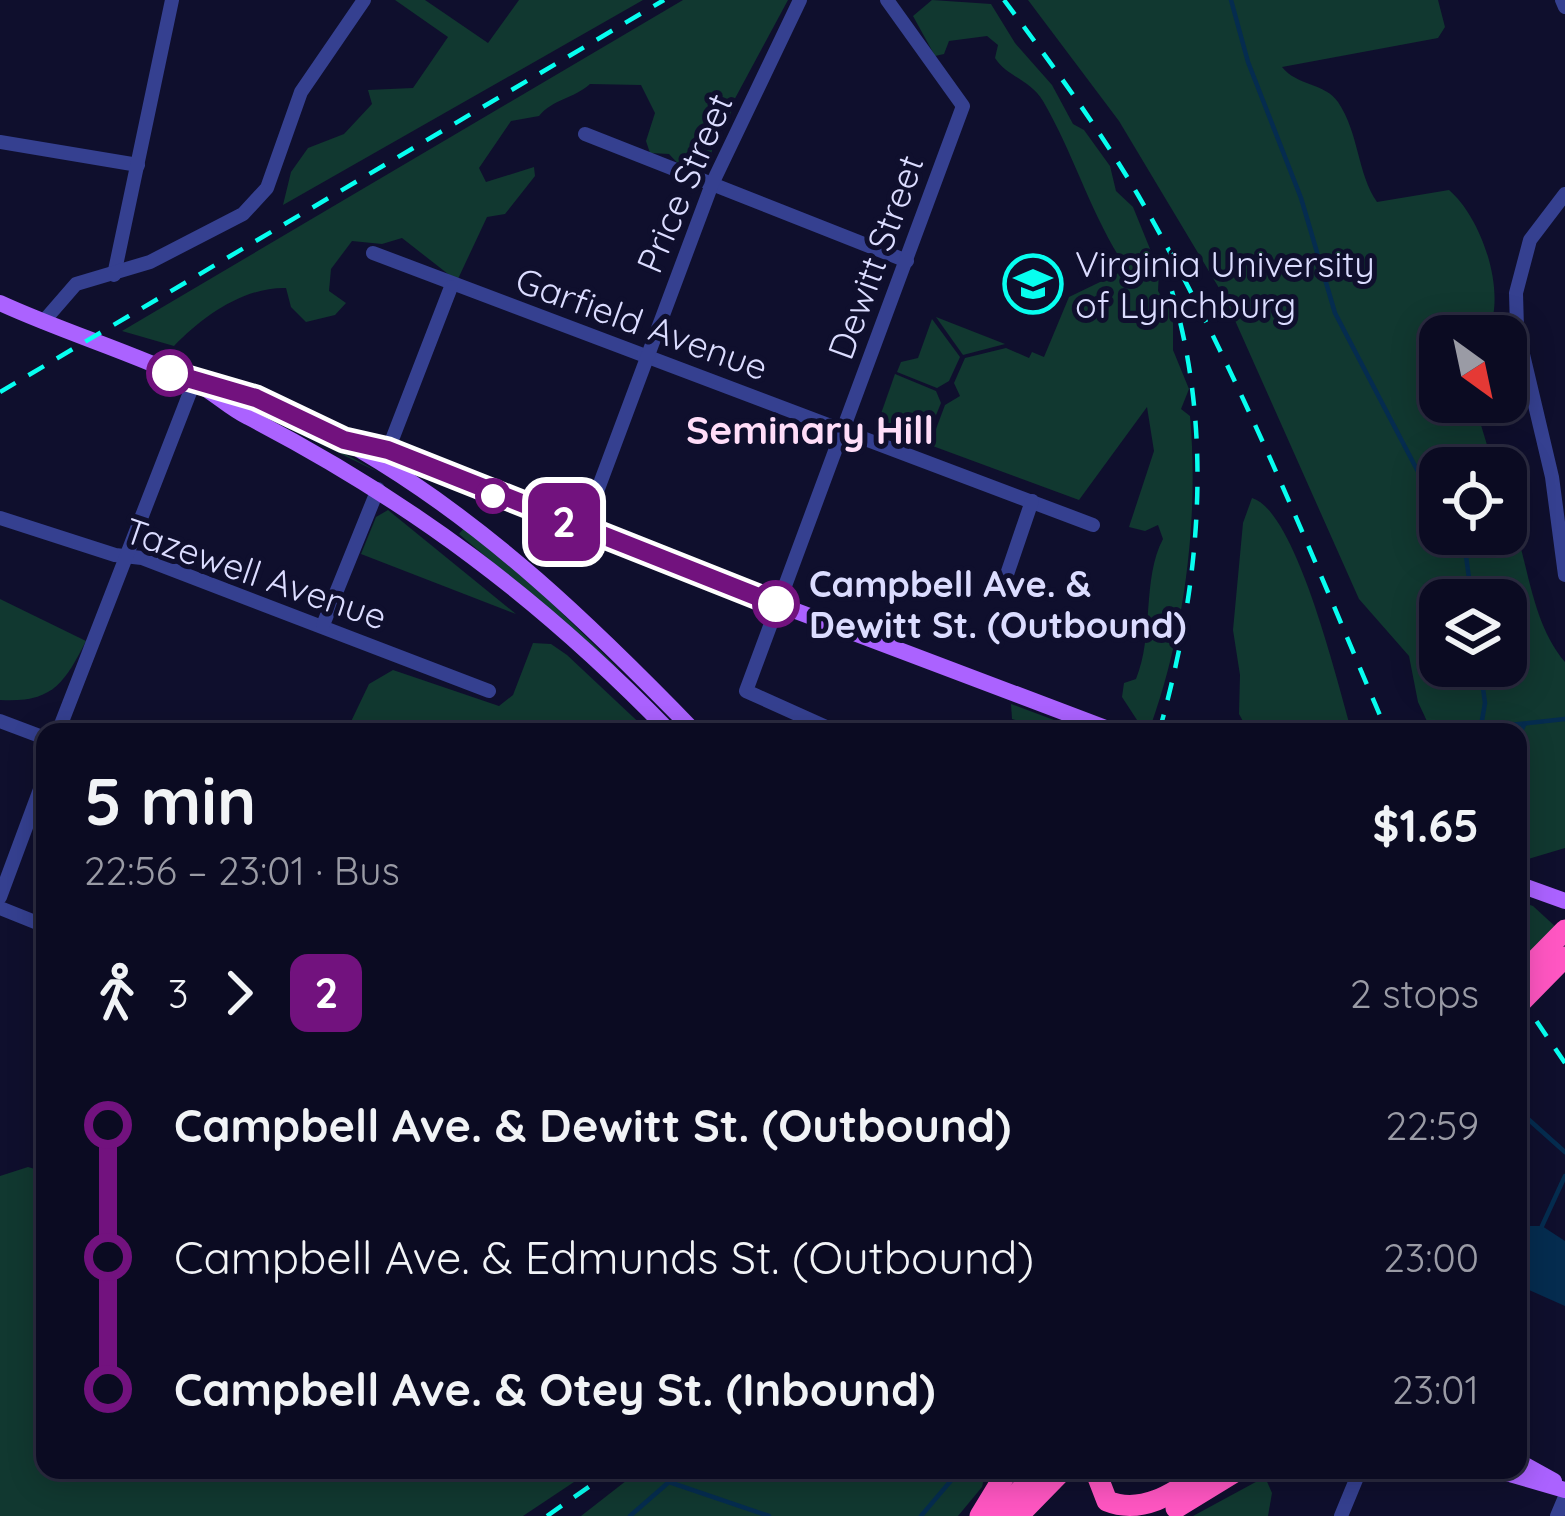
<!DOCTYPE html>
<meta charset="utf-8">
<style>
body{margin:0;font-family:Quicksand,sans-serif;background:#14142a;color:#f1f3f6;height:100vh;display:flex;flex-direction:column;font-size:45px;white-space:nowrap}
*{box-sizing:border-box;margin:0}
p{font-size:39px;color:#9a9ba5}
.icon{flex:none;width:66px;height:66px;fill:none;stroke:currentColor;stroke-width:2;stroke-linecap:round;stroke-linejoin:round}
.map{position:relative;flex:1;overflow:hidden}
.drawer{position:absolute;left:36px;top:723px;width:1491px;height:756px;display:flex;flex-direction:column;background:#0b0b22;border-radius:24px;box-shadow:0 6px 30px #0003,0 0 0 3px #2b2b40}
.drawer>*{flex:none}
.badge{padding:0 24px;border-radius:18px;font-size:42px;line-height:78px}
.needle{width:78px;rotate:147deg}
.buttons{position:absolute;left:1419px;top:315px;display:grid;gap:24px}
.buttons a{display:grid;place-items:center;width:108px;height:108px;border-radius:24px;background:#0b0b22;box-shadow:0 6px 30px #0003,0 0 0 3px #2b2b40;font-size:60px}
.map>.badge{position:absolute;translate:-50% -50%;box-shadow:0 0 0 6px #fff}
.legs{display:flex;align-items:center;gap:18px;height:132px;padding:0 48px;font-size:39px}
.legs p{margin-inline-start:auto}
.head{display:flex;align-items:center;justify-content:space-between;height:204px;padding:0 48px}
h1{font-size:66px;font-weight:700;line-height:90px}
ul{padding:0 48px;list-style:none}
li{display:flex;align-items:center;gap:42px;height:132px;font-size:45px}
li i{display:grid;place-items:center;width:18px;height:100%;margin:0 15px;background:currentColor}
li i::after{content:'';width:30px;height:30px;margin:-15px;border:9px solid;border-radius:50%;background:#0b0b22}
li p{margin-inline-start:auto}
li:first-child i{background:linear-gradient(#0000 50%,currentColor 0)}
li:last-child i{background:linear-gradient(currentColor 50%,#0000 0)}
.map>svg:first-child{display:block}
.green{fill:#113830;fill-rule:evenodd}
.water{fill:#052c4f}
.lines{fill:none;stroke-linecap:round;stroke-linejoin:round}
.stream{stroke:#052c4f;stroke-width:4.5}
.minor{stroke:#354090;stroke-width:14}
.major{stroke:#ab62ff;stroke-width:16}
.highway{stroke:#ff56c2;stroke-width:21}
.rail{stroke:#07fff0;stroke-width:4.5;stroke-dasharray:18 15;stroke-linecap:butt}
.line-1-casing{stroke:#fff;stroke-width:27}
.line-1{stroke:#72127e;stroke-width:18}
.stop-1-dot{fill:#fff;stroke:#72127e;stroke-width:6}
.labels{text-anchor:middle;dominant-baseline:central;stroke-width:10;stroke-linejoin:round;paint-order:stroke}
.street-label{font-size:36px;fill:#dbdcff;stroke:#0f0f2d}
.poi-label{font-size:36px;fill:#dbdcff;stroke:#0f0f2d;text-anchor:start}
.stop-label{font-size:36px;font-weight:bold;fill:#dbdcff;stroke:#0f0f2d;text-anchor:start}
.neighbourhood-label{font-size:39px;font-weight:bold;fill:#ffddf8;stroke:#0f0f2d}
</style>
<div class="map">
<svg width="1565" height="1516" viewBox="0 0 1565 1516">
<rect width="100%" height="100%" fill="#0f0f2d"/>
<!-- green -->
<g class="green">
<path d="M 395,0 L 425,0 L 488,43 L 519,0 L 643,0 L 283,205 L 291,172 L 308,148 L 344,134 L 372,104 L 368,90 L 413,88 L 448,37 Z"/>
<path d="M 683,0 L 788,0 L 732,104 L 730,122 L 717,130 L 707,171 L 686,172 L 669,154 L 650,153 L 646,141 L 655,113 L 641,85 L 590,84 C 573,99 553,99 539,116 L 511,121 L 479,168 L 486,182 L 534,167 L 535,176 L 505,214 L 487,217 L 457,281 L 402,238 L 382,244 L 352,241 L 331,269 L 329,291 L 346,303 L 335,315 L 306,322 L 291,307 L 286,288 C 243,287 202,317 174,346 L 122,331 Z"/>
<path d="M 932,0 L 991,4 L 1015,43 L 1052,85 L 1073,124 L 1084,130 L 1110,166 L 1116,191 L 1133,207 L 1159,271 L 1158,291 L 1173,315 L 1173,350 L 1189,389 L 1181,409 L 1190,416 C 1199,517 1185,630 1151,725 L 1137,720 L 1122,697 L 1124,683 L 1136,679 C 1154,636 1142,578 1163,539 L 1158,525 L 1145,531 L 1129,527 L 1154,451 L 1147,407 L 1079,500 L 930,445 L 945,405 L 960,396 L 954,383 L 965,358 L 1006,348 L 1029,358 L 1032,352 L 1044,357 L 1069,297 L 1127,269 C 1091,216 1075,156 1043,101 C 1030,79 1007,77 995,58 L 998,45 L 987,36 L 949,41 L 944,54 L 935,56 L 913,16 Z"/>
<path d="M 1028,0 L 1438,0 L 1445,27 L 1438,38 L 1282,67 C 1297,86 1325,83 1338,102 C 1359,133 1357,173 1377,202 L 1449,190 C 1482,218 1509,296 1486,336 L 1440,336 L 1440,402 L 1474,402 L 1494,468 L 1440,468 L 1440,534 L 1506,534 L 1506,503 C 1529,555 1528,618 1565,662 L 1565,848 L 1518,862 L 1518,732 L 1432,732 L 1418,702 L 1409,656 L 1359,599 L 1225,298 L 1119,121 ZM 1440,600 L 1506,600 L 1506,666 L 1440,666 Z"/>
<path d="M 936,317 L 1005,344 L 963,355 Z"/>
<path d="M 932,319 L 960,357 L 949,381 L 937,388 L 897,372 L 901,362 L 918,358 Z"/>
<path d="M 895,374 L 936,391 L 941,403 L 925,442 L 877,425 Z"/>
<path d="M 270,413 L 380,473 L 269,419 Z"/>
<path d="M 1252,498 C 1297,511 1338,686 1352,732 L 1249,732 L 1239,714 L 1240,675 L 1233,630 L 1243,523 Z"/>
<path d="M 388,510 L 516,614 L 361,554 L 376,517 Z"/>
<path d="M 465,527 L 514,566 L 622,672 L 459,534 Z"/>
<path d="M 0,599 L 86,641 C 64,684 52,703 0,700 Z"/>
<path d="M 533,643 L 551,644 L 567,655 L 649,732 L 346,732 L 369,684 L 393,670 L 499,706 L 513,695 Z"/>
<path d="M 1011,704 L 1086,732 L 1059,732 L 1012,719 Z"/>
<path d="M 1518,901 L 1533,906 L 1558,929 L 1522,960 Z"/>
<path d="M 28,1167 L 45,1172 L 45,1470 L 592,1470 L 523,1516 L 0,1516 L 0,1176 Z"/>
<path d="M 640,1470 L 986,1470 L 982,1487 L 958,1516 L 581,1516 Z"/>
<path d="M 1265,1477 L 1272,1493 L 1268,1516 L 1193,1516 Z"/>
</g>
<!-- water -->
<path class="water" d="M 1528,1226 L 1542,1226 L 1565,1241 L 1565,1306 L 1518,1285 L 1518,1234 Z"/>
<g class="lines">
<!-- stream -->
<g class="stream">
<path d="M 1231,0 L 1248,62 L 1301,198 L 1335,313 L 1425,485 L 1440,502"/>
<path d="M 1463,534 L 1472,600"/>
<path d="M 1481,728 L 1565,719"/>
<path d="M 1480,732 L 1485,703 L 1480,666"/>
<path d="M 1518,738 L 1524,725"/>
<path d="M 1518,1110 L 1565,1152"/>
<path d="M 1542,1226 L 1565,1176"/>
<path d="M 630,1516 L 669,1482 L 769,1516"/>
<path d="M 921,1516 L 960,1470"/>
</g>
<!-- minor -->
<g class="minor">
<path d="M 1562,0 L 1565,7"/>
<path d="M 585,134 L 907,261"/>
<path d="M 0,142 L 138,165"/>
<path d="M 1565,194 L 1530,240 L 1516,293 L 1517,329 L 1552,477 L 1565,575"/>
<path d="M 373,253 L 1093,525"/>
<path d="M 114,275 L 172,0"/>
<path d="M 43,322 L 76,284 L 150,262 L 243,214 L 267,188 L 301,92 L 364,0"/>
<path d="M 388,450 L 451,287"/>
<path d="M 0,518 L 115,555 L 142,558 L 489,691"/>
<path d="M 583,529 L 712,184 L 800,0"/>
<path d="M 1002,589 L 1032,501"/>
<path d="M 323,625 L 378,489"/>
<path d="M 0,721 L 45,738"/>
<path d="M 58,732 L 194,382"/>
<path d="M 837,732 L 746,691 L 963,106 L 887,0"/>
<path d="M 0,897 L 45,776"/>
<path d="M 0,908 L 45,926"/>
<path d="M 1341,1516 L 1360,1470"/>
<path d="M 1557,1516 L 1565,1497"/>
</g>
<!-- major -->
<g class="major">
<path d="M 0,303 C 63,332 131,352 194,382 C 214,392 229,408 248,417 C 412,502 541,599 670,732"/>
<path d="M 199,385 L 256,399 L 343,440 L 388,450 L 500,499 L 1116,732"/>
<path d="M 360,450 C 488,525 592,626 695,732"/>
<path d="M 1518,884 L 1565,901"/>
<path d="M 1518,1461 L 1554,1481"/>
<path d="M 1496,1470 L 1565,1490"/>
</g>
<!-- highway -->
<g class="highway">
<path d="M 1518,978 L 1565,930"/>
<path d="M 1518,1005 L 1565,957"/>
<path d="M 1095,1470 L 1107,1501 C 1144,1516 1178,1490 1208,1470"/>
<path d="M 1176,1508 L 1238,1470"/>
<path d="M 980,1516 L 1008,1470"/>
<path d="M 995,1516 L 1040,1470"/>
<path d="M 1018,1516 L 1063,1470"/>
</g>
<!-- rail -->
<g class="rail">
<path d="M 1004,0 C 1051,63 1098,127 1138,195 C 1237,366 1310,551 1387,732"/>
<path d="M 0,392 L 664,0"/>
<path d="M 1159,732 C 1202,580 1216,418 1164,266"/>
<path d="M 1518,994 L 1565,1063"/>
<path d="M 547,1516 L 613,1470"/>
</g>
</g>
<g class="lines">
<!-- line-1 casing -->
<g class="line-1-casing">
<path id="line-1" d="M 170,373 L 256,398 L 344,440 L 388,450 L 776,604"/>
</g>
<!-- line-1 -->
<use href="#line-1" class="line-1"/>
</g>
<!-- icons -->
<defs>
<g id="university-ring" transform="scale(3)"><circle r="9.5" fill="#0f0f2d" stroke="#07fff0" stroke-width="1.5"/><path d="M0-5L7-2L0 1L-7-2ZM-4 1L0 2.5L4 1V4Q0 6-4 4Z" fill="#07fff0"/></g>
</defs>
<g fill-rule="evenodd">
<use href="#university-ring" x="1033" y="284"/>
</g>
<!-- markers -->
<g class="stop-1-dot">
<circle cx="170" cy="373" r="21"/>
<circle cx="493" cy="496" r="15"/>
<circle cx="776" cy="604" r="21"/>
</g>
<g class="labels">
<!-- street labels -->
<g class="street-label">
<text transform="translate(684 183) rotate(-67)">Price Street</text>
<text transform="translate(875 257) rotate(-70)">Dewitt Street</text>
<text transform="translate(642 323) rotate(20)">Garfield Avenue</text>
<text transform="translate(256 573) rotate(19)">Tazewell Avenue</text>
</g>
<!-- poi labels -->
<g class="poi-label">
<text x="1075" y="263">Virginia University<tspan x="1075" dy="41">of Lynchburg</tspan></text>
</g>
<!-- stop labels -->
<g class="stop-label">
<text x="809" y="583">Campbell Ave. &amp;<tspan x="809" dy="41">Dewitt St. (Outbound)</tspan></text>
</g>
<!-- neighbourhood labels -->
<g class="neighbourhood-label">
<text x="810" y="429">Seminary Hill</text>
</g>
</g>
</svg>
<div class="buttons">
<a><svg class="needle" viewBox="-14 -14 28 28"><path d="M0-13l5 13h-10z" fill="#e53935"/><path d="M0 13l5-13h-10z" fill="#9a9ba5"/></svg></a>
<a><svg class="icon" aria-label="locate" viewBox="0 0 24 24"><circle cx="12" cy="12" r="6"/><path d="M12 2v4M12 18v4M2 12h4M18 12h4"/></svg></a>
<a><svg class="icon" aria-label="layers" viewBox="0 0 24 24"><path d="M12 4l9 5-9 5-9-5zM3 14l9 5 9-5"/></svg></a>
</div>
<b class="badge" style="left:564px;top:522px;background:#72127e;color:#fff">2</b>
<section class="drawer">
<div class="head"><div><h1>5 min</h1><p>22:56 – 23:01 · Bus</p></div><b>$1.65</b></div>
<div class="legs"><svg class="icon" aria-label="walk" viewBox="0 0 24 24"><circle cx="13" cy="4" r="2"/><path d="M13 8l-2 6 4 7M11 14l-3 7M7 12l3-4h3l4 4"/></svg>3<svg class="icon" aria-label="forward" viewBox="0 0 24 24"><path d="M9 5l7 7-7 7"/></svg><b class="badge" style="background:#72127e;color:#fff">2</b><p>2 stops</p></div>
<ul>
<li><i style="color:#72127e"></i><b>Campbell Ave. &amp; Dewitt St. (Outbound)</b><p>22:59</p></li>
<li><i style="color:#72127e"></i><span>Campbell Ave. &amp; Edmunds St. (Outbound)</span><p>23:00</p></li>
<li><i style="color:#72127e"></i><b>Campbell Ave. &amp; Otey St. (Inbound)</b><p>23:01</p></li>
</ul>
</section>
</div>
